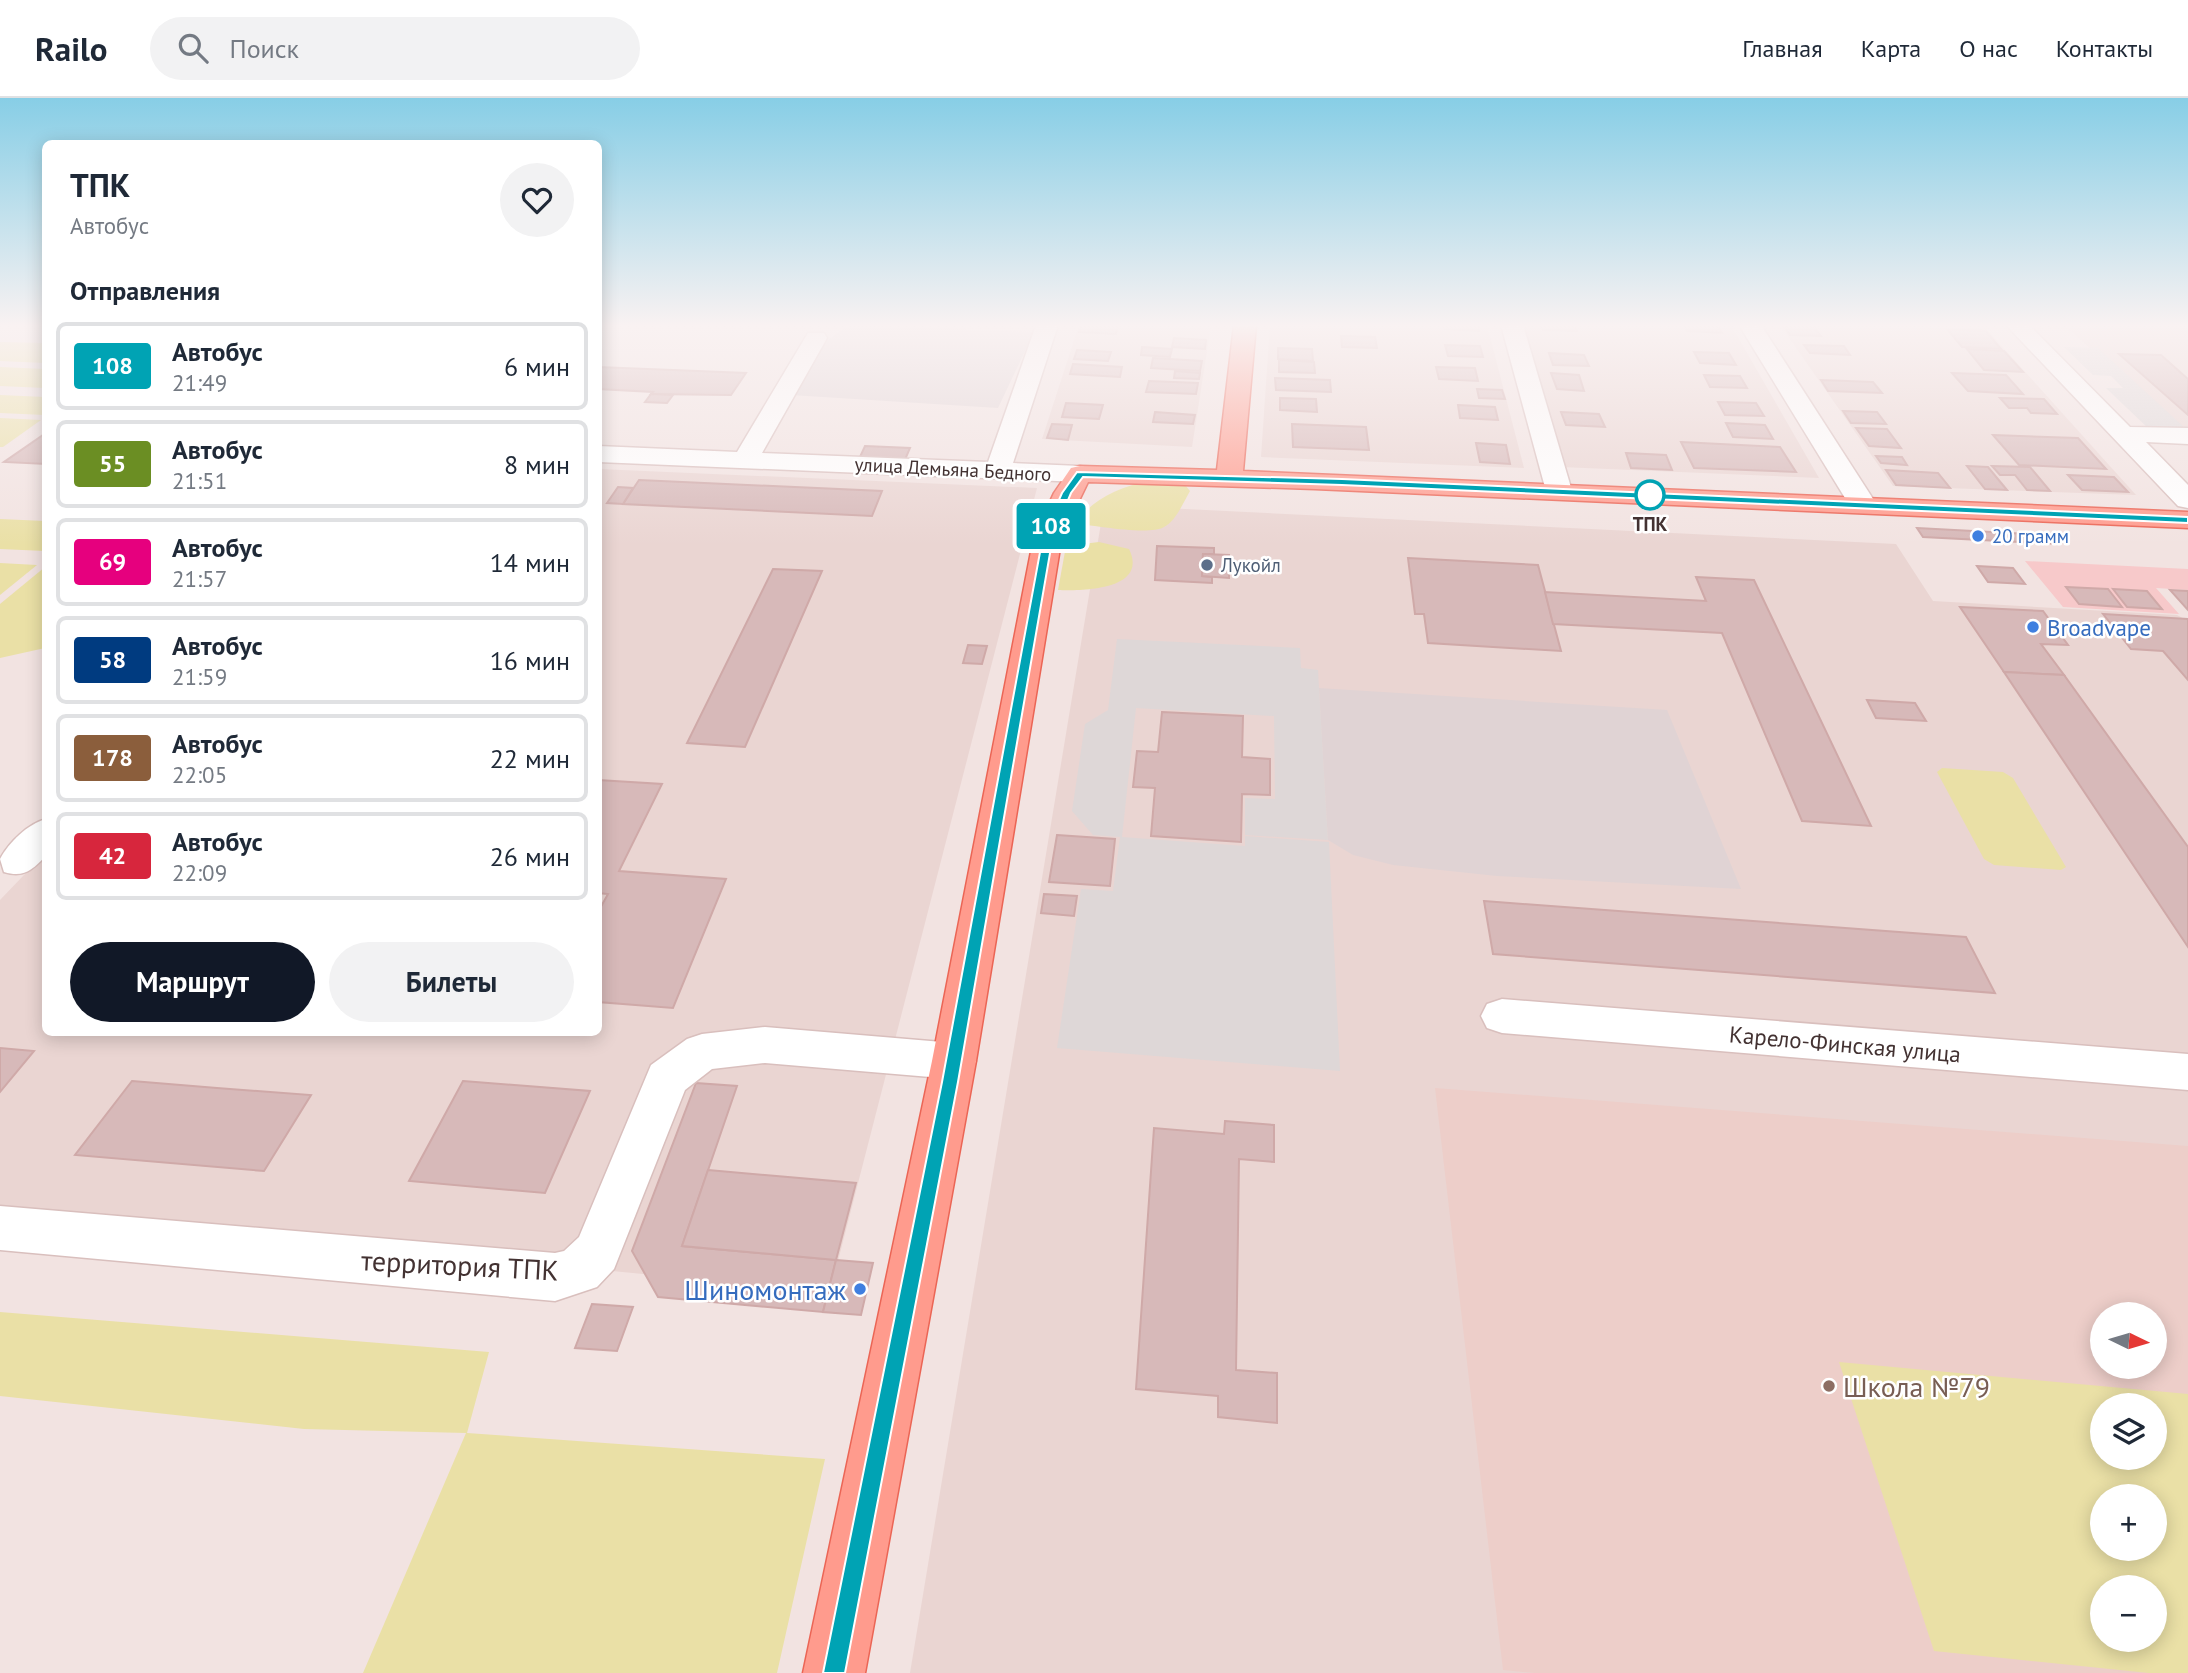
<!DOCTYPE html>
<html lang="ru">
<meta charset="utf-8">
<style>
body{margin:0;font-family:"PT Sans",sans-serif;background:#f2f2f3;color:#1f2937;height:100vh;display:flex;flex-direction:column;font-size:26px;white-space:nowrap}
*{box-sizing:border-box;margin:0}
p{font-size:23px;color:#747a83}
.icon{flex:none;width:38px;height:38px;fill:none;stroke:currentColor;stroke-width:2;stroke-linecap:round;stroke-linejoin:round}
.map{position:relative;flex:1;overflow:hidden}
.panel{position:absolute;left:42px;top:42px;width:560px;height:896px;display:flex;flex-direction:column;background:#fff;border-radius:10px;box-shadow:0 4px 18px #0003}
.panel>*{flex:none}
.badge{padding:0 14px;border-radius:5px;font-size:24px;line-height:46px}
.needle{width:46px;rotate:95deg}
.fabs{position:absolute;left:2090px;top:1204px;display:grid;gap:14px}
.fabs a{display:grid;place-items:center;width:77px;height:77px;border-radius:50%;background:#fff;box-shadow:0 4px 18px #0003;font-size:35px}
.map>.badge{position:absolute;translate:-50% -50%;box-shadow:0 0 0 4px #fff}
h2{padding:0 28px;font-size:26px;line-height:63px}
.round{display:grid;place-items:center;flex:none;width:74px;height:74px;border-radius:37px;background:#f2f2f3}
.head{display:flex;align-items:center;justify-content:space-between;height:119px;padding:0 28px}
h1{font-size:33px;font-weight:600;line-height:52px}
.primary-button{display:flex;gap:14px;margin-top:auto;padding:14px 28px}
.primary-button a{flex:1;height:80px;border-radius:42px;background:#111827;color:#fff;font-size:28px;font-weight:600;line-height:80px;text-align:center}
.primary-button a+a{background:#f2f2f3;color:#1f2937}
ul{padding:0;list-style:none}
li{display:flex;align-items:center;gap:21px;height:88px;margin:0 14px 10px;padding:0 14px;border:4px solid #e0e1e3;border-radius:10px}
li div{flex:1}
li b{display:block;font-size:26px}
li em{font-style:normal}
li .badge{min-width:77px;font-weight:700;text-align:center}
header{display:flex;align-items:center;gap:42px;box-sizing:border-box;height:98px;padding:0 35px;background:#fff;border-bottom:2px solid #e0e1e3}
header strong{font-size:33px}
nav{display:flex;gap:38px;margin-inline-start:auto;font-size:24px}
.search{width:490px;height:63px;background:#f2f2f3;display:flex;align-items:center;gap:18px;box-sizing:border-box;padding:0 24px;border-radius:38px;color:#747a83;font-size:26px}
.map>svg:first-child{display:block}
.residential{fill:#ead5d2;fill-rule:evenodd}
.commercial{fill:#f7c9ca}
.industrial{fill:#e0d3d4}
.education{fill:#edcec9;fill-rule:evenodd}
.green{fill:#eae0a6;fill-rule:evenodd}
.parking{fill:#ded7d7}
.building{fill:#d7b9b9;stroke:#cfa9a8;stroke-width:2}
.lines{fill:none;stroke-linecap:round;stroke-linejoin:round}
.minor-casing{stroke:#d9bfbd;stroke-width:3}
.major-casing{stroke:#eb6555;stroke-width:3}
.minor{fill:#fff;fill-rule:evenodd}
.major{fill:#ff9b8d;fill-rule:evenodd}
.line{fill:#00a3b4;stroke:#fff;stroke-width:2}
.stop-dot{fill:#fff;stroke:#00a3b4;stroke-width:3.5}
.shop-dot{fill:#3f7fe0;stroke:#fff;stroke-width:2.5}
.service-dot{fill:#5c6f8a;stroke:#fff;stroke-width:2.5}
.education-dot{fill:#8d6e63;stroke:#fff;stroke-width:2.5}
.labels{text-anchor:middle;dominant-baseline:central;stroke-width:5;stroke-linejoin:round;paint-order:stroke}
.far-street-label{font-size:19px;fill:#433232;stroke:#fff}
.far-stop-label{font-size:19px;font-weight:bold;fill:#433232;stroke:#fff}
.far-shop-label{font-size:19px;fill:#366cbe;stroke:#fff;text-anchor:start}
.far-service-label{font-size:19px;fill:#4e5e75;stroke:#fff;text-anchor:start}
.shop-label{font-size:23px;fill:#366cbe;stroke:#fff;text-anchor:start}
.street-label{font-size:23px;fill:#433232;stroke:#fff}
.near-street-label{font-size:28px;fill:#433232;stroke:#fff}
.near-shop-label{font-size:28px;fill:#366cbe;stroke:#fff;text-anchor:end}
.near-education-label{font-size:28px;fill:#785e54;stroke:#fff;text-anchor:start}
</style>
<header>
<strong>Railo</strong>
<div class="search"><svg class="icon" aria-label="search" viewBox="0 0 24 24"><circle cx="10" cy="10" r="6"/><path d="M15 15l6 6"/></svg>Поиск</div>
<nav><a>Главная</a><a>Карта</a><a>О нас</a><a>Контакты</a></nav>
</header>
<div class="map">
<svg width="2188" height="1575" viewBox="0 0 2188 1575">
<rect width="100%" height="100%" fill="#f2e3e1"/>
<!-- residential -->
<g class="residential">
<path d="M 1079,227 L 1211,227 L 1192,349 L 1042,341 Z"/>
<path d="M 1270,227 L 1487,227 L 1524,370 L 1261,359 Z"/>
<path d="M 1521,227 L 1731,227 L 1819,380 L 1561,369 Z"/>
<path d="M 1780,227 L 1983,227 L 2136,397 L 1893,388 Z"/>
<path d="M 2064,227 L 2188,227 L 2188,333 L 2181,332 Z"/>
<path d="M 599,371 L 1037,390 L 830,1194 L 0,1114 L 0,802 L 45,755 L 46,934 L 598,934 Z"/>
<path d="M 1104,407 L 1896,446 L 1933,503 L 2177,517 L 2188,523 L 2188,1575 L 910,1575 ZM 2102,1216 L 2154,1216 L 2154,1269 L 2102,1269 ZM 2102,1307 L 2154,1307 L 2154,1360 L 2102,1360 ZM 2102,1398 L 2154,1398 L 2154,1451 L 2102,1451 ZM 2102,1489 L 2154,1489 L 2154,1542 L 2102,1542 Z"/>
</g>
<!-- commercial -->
<path class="commercial" d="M 2025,463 L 2188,471 L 2188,492 L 2156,490 L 2179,516 L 2063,509 Z"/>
<!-- industrial -->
<g class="industrial">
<path d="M 849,227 L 1034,234 L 998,310 L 791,297 L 818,249 Z"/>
<path d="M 1319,590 L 1667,612 L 1741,791 L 1497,778 L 1393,767 L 1353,757 L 1328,742 Z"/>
</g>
<!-- education -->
<path class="education" d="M 1435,990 L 2188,1048 L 2188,1575 L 1535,1575 L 1503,1572 ZM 2102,1216 L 2154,1216 L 2154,1269 L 2102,1269 ZM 2102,1307 L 2154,1307 L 2154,1360 L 2102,1360 ZM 2102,1398 L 2154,1398 L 2154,1451 L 2102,1451 ZM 2102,1489 L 2154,1489 L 2154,1542 L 2102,1542 Z"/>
<!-- green -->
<g class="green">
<path d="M 0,244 L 45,245 L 45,265 L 0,263 Z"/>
<path d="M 0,269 L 45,271 L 45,290 L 0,288 Z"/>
<path d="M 0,297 L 45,299 L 45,317 L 0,315 Z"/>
<path d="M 0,320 L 41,322 L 3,349 L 0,349 Z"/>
<path d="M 1147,383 L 1185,387 L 1190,393 C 1183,405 1176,423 1164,429 C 1148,438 1095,427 1075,426 C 1092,401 1118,390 1147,383 Z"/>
<path d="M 0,421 L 45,423 L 45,453 L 0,451 Z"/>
<path d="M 1099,444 L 1129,451 C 1149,492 1082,493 1058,492 L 1066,448 Z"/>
<path d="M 0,465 L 37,467 L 0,497 Z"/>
<path d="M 45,469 L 45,550 L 0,560 L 0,506 Z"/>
<path d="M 1942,670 L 2003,674 L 2013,680 L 2066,769 L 2061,772 L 1994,767 L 1984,761 L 1937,674 Z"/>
<path d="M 0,1214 L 489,1254 L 467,1335 L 825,1361 L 777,1575 L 363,1575 L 466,1335 L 304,1331 L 0,1298 Z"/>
<path d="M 1839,1264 L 2188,1296 L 2188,1575 L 2149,1575 L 1934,1553 ZM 2102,1307 L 2154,1307 L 2154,1360 L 2102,1360 ZM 2102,1398 L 2154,1398 L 2154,1451 L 2102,1451 ZM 2102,1489 L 2154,1489 L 2154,1542 L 2102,1542 Z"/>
</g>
<!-- parking -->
<g class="parking">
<path d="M 2064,249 L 2098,250 L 2186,331 L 2148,330 L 2106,290 L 2123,290 L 2111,278 L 2093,277 Z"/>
<path d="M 1117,541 L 1300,550 L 1301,570 L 1318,572 L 1328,742 L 1245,737 L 1245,700 L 1275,701 L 1274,618 L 1136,610 L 1122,739 L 1245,748 L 1245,738 L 1329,744 L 1340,973 L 1057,950 L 1081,791 L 1113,793 L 1120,739 L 1093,737 L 1072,713 L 1085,626 L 1108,612 Z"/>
</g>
<!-- building -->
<g class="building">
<path d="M 1081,227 L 1118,227 L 1116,236 L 1079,234 Z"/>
<path d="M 1444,227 L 1478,227 L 1479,233 L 1445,231 Z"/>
<path d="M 1541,227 L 1574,227 L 1577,233 L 1543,232 Z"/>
<path d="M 1684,227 L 1717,227 L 1722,235 L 1687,233 Z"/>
<path d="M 1783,227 L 1812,227 L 1821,238 L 1790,237 Z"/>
<path d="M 1947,231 L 1986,233 L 2001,251 L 1962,249 Z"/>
<path d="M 1341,238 L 1375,239 L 1377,250 L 1342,249 Z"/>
<path d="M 1174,240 L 1206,242 L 1205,251 L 1172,249 Z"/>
<path d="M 1445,247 L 1480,248 L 1483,259 L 1448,258 Z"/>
<path d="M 1804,247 L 1844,248 L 1850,257 L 1810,255 Z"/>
<path d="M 1142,249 L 1172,251 L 1170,259 L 1141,257 Z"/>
<path d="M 1278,250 L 1312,251 L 1313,263 L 1278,261 Z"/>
<path d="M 1967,251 L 2004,253 L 2023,274 L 1984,272 Z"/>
<path d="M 1077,252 L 1111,254 L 1108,263 L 1074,261 Z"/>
<path d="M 1694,254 L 1729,255 L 1736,267 L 1700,265 Z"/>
<path d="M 1549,255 L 1584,257 L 1589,268 L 1553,267 Z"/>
<path d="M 2119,256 L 2161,257 L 2188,281 L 2188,317 Z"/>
<path d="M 1153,260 L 1202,263 L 1200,273 L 1151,270 Z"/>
<path d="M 1279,262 L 1314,264 L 1315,275 L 1279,274 Z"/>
<path d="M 1073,266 L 1122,269 L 1120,279 L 1070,276 Z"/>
<path d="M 598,269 L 746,275 L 731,297 L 651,296 L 653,294 L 598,291 Z"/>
<path d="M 1436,269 L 1475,270 L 1478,283 L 1439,281 Z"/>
<path d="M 1175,273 L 1200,275 L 1199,281 L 1174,280 Z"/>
<path d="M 1551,275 L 1579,277 L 1584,293 L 1557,291 Z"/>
<path d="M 1952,275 L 2006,277 L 2023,296 L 1968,293 Z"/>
<path d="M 1704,277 L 1740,278 L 1747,290 L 1710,289 Z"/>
<path d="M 1275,280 L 1330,282 L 1331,294 L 1276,292 Z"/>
<path d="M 1821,282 L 1873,284 L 1882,295 L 1828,293 Z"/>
<path d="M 1149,283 L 1198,285 L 1196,296 L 1146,294 Z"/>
<path d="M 1477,291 L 1502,292 L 1505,301 L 1479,300 Z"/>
<path d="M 651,296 L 673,297 L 667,305 L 645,304 Z"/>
<path d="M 1280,300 L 1316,301 L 1317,314 L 1280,312 Z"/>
<path d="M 2000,300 L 2044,301 L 2057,316 L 2031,315 L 2027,310 L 2009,310 Z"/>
<path d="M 1718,304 L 1756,305 L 1764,318 L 1725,317 Z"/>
<path d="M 1066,305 L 1103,307 L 1099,321 L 1062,319 Z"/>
<path d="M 1458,307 L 1495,309 L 1498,322 L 1460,320 Z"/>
<path d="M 1843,313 L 1877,314 L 1886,326 L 1851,325 Z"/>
<path d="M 1155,314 L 1195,317 L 1193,326 L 1153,324 Z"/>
<path d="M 1561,314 L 1599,316 L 1605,329 L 1566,327 Z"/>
<path d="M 1726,325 L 1765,327 L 1773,341 L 1733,339 Z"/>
<path d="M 1052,326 L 1072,327 L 1068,342 L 1047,340 Z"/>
<path d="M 1292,326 L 1366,329 L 1369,352 L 1293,349 Z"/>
<path d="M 1856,330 L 1887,331 L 1901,350 L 1869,348 Z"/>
<path d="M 46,335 L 46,366 L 4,364 Z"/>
<path d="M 1993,337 L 2078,340 L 2106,371 L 2019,367 Z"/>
<path d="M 1681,344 L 1780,349 L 1796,374 L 1694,370 Z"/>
<path d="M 1476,345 L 1506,347 L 1510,366 L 1480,364 Z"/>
<path d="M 865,348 L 910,350 L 904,364 L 859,361 Z"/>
<path d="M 1626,355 L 1666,357 L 1672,372 L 1631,370 Z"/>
<path d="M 1876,358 L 1902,359 L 1907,367 L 1881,365 Z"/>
<path d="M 1967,368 L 1988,369 L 2007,392 L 1985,391 Z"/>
<path d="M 1992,368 L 2030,369 L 2050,393 L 2027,392 L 2015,377 L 2000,377 Z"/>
<path d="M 1886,372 L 1938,375 L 1950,390 L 1896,387 Z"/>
<path d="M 2068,377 L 2114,379 L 2128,394 L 2082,392 Z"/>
<path d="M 639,382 L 882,393 L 872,418 L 623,406 Z"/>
<path d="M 618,389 L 633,390 L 623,406 L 607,405 Z"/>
<path d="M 1917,430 L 2050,437 L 2058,446 L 1923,439 Z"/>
<path d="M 1157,448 L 1214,450 L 1214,456 L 1203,456 L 1202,478 L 1212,479 L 1212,485 L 1155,482 Z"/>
<path d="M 1203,456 L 1229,457 L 1229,480 L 1202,478 Z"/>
<path d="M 1408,460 L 1538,467 L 1561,553 L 1428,545 L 1424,516 L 1415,516 Z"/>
<path d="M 1977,468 L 2013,470 L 2025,486 L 1988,484 Z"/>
<path d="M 773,471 L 822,473 L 745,649 L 687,645 Z"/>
<path d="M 1696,479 L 1754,482 L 1871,728 L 1802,723 L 1722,535 L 1553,526 L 1545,494 L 1706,503 Z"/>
<path d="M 2066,489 L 2108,491 L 2122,509 L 2079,506 Z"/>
<path d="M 2113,491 L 2147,493 L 2162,511 L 2127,509 Z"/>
<path d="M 2170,492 L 2188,493 L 2188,512 Z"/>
<path d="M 1960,509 L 2043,513 L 2068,547 L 2041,546 L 2064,577 L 2004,574 Z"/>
<path d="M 2103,516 L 2188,521 L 2188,582 L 2163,553 L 2131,551 Z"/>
<path d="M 968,547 L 987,548 L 982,566 L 963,565 Z"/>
<path d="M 2004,574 L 2064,577 L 2188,749 L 2188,849 Z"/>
<path d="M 1867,602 L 1915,605 L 1926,623 L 1876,620 Z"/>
<path d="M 1162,614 L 1243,618 L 1242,659 L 1270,661 L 1270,697 L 1242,696 L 1241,744 L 1151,738 L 1155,690 L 1133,689 L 1137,653 L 1158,654 Z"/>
<path d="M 598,682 L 662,686 L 619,773 L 726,781 L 673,910 L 598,904 L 598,814 L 608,796 L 598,795 Z"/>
<path d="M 1057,737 L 1115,741 L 1110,788 L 1049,784 Z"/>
<path d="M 1044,796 L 1077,798 L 1074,818 L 1041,815 Z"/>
<path d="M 1484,803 L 1966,839 L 1995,895 L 1493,856 Z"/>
<path d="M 0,950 L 34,953 L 0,994 Z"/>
<path d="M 132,983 L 217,990 L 311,997 L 264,1073 L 75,1057 Z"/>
<path d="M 463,983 L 590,993 L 545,1095 L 409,1083 Z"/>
<path d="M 696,985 L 737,988 L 682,1148 L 836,1162 L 823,1214 L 658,1199 L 632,1153 Z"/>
<path d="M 1225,1023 L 1274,1027 L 1274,1064 L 1239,1061 L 1236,1272 L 1277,1275 L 1277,1325 L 1218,1319 L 1218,1298 L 1136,1291 L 1154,1030 L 1224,1036 Z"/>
<path d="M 708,1072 L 856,1085 L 836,1162 L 682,1148 Z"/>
<path d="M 836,1162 L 873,1165 L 861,1217 L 823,1214 Z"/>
<path d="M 592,1206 L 633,1209 L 617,1253 L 575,1250 Z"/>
</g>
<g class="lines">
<!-- minor casing -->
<g class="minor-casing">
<g id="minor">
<path d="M 1036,227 L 1058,227 L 1013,365 L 1080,368 L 1089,370 L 1093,376 L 1089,382 L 1080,384 L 598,364 L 598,348 L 737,354 L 805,240 L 808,235 L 824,235 L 827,240 L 762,355 L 988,364 Z"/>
<path d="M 1501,227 L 1523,227 L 1572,393 L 1568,399 L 1559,401 L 1550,399 L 1546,393 Z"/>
<path d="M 1739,227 L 1761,227 L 1877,407 L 1873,413 L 1863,415 L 1853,413 Z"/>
<path d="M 2006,227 L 2029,227 L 2130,329 L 2188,330 L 2188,346 L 2146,344 L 2188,387 L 2188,410 L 2178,408 Z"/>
<path d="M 46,721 L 46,758 C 32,772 24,780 4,774 L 0,761 C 9,744 28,726 46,721 Z"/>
<path d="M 1502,901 L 2188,956 L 2188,992 L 1502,935 L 1487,930 L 1481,918 L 1487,906 Z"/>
<path d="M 765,929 L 954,945 L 969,950 L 976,963 L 969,976 L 954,981 L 765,965 L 712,971 L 685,992 L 614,1171 L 597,1189 L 555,1203 L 0,1152 L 0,1108 L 555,1155 L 564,1153 L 579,1139 L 651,967 L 687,941 L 702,936 Z"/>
</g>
</g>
<!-- major casing -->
<g class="major-casing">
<path id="major" d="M 1234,227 L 1256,227 L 1243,373 L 2188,414 L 2188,430 L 1315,391 L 1088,384 L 1062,438 L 976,963 L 865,1575 L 803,1575 L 932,963 L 1034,438 L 1054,395 L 1071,370 L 1080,368 L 1217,372 Z"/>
</g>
<!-- minor -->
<use href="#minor" class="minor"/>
<!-- major -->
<use href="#major" class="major"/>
</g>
<!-- sky -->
<linearGradient id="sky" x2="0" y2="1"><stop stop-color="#87cee6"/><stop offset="0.51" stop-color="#f9f2f2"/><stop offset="1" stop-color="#f9f2f2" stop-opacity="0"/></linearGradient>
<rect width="2188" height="447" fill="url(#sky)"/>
<!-- line -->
<path class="line" d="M 1077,374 L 1342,381 L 2188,419 L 2188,425 L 1342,387 L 1083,379 L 1071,395 L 1053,438 L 958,984 L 845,1575 L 823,1575 L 942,984 L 1043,438 L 1062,395 Z"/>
<!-- markers -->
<circle class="stop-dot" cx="1650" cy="397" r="14"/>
<g class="shop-dot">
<circle cx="1978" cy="438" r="7"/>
<circle cx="2033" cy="529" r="7"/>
<circle cx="860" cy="1191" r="7"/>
</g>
<circle class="service-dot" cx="1207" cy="467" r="7"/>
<circle class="education-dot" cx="1829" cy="1288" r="7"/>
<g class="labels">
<!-- far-street labels -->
<g class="far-street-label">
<text transform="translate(953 371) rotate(3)">улица Демьяна Бедного</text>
</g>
<!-- far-stop labels -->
<g class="far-stop-label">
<text x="1650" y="426">ТПК</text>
</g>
<!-- far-shop labels -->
<g class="far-shop-label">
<text x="1992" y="438">20 грамм</text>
</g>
<!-- far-service labels -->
<g class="far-service-label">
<text x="1221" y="467">Лукойл</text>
</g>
<!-- shop labels -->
<g class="shop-label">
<text x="2047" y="529">Broadvape</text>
</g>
<!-- street labels -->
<g class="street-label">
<text transform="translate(1845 946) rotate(5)">Карело-Финская улица</text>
</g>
<!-- near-street labels -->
<g class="near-street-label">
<text transform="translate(460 1167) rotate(3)">территория ТПК</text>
</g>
<!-- near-shop labels -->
<g class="near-shop-label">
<text x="846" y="1191">Шиномонтаж</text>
</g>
<!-- near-education labels -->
<g class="near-education-label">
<text x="1843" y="1288">Школа №79</text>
</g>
</g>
</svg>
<div class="fabs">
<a><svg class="needle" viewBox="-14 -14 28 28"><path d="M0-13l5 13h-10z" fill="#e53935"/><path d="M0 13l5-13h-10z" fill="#747a83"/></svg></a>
<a><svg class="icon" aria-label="layers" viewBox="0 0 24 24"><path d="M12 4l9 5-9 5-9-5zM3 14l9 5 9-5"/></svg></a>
<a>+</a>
<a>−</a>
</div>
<b class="badge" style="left:1051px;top:428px;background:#00a3b4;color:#fff">108</b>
<section class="panel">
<div class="head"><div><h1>ТПК</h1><p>Автобус</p></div><a class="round"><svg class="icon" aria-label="heart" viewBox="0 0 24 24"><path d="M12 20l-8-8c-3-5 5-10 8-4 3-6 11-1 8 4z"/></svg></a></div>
<h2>Отправления</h2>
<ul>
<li><span class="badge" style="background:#00a3b4;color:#fff">108</span><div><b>Автобус</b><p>21:49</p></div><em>6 мин</em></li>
<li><span class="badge" style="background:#6b8e23;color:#fff">55</span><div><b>Автобус</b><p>21:51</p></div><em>8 мин</em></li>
<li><span class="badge" style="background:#e6007e;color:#fff">69</span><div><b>Автобус</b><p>21:57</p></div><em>14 мин</em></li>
<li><span class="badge" style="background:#003b80;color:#fff">58</span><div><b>Автобус</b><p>21:59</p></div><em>16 мин</em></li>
<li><span class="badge" style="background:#8b5e3c;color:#fff">178</span><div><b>Автобус</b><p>22:05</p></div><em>22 мин</em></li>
<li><span class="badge" style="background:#d7263d;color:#fff">42</span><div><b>Автобус</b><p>22:09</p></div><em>26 мин</em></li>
</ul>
<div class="primary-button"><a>Маршрут</a><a>Билеты</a></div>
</section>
</div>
